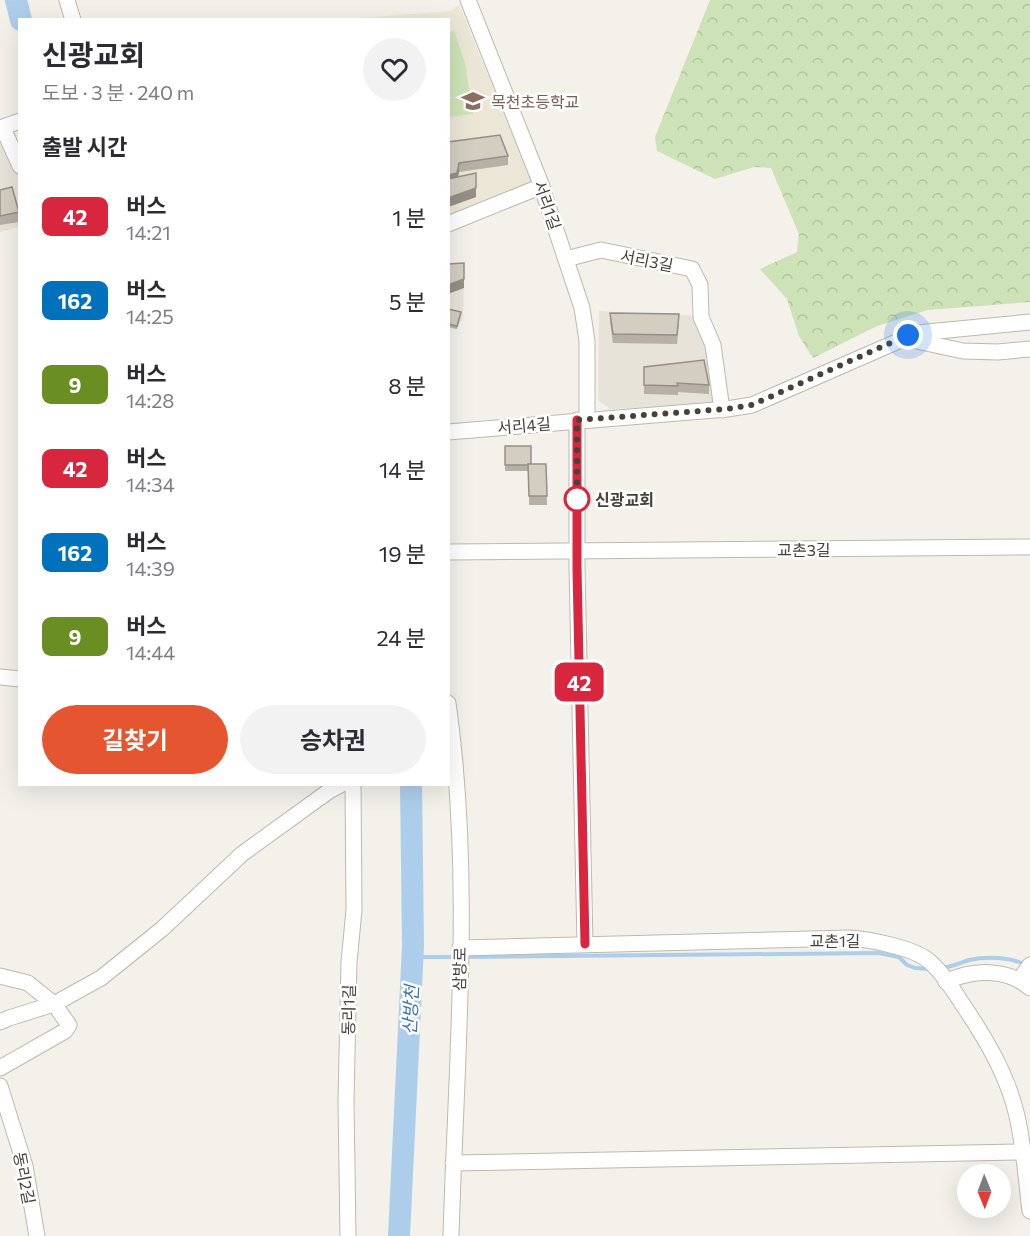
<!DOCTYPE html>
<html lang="ko">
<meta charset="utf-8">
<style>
body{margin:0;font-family:Commissioner,"Noto Sans KR",sans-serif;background:#f2f2f3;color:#2b2b33;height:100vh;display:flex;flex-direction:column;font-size:22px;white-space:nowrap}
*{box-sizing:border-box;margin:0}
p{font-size:20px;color:#7c7c81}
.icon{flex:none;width:33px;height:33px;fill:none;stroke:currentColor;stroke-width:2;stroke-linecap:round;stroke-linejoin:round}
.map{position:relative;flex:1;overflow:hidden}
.details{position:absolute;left:18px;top:18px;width:432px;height:768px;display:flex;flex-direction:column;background:#fff;border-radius:0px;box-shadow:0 6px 24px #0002}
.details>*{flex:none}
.badge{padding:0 12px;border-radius:9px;font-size:21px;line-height:39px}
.needle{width:39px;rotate:179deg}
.controls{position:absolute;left:957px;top:1164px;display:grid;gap:12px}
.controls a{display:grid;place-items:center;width:54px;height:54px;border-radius:50%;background:#fff;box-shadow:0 6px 24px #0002;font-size:30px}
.you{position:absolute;width:30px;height:30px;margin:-15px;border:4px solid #fff;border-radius:50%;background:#1a73e8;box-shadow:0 0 0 9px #1a73e833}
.map>.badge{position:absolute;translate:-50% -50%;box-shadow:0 0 0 3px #fff}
h2{padding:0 24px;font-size:22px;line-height:54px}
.round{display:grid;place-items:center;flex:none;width:63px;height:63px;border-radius:32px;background:#f2f2f3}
.headline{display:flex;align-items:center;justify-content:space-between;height:102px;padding:0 24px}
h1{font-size:28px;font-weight:700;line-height:45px}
.action{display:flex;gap:12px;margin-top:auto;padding:12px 24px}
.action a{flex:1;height:69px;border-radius:36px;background:#e45530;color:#fff;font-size:24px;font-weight:700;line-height:69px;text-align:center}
.action a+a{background:#f2f2f3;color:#2b2b33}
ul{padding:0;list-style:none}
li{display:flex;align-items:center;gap:18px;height:84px;padding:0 24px}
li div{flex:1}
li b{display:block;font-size:22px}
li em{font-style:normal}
li .badge{min-width:66px;font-weight:700;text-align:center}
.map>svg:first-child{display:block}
.residential{fill:#e7e3d9}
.education{fill:#ebe6d6}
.green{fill:#cde3b7}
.forest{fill:url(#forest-crowns)}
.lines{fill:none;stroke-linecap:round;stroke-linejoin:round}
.stream{stroke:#adceea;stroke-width:4}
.river{stroke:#adceea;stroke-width:22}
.minor-casing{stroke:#beb9ae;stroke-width:17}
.minor{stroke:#fff;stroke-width:15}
.wall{fill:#b6b0a6}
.shaded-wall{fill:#949087}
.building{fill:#d4cdc1;stroke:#949087;stroke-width:1.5}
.line-casing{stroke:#fff;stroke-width:14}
.line{stroke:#d7263d;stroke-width:9}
.walk{stroke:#474239;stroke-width:6;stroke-dasharray:0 10.8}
.stop-dot{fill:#fff;stroke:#d7263d;stroke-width:3}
.labels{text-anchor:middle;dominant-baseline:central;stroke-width:5;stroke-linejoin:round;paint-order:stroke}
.education-label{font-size:16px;fill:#785e54;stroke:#fff;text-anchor:start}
.street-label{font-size:16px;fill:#474239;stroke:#fff}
.stop-label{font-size:16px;font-weight:bold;fill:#474239;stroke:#fff;text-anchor:start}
.water-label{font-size:18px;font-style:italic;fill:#3c75a8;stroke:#fff}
</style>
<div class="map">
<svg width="1030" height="1236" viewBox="0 0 1030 1236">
<defs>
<pattern id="forest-crowns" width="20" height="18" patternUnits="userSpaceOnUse" patternTransform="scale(1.5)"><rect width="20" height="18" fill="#cde3b7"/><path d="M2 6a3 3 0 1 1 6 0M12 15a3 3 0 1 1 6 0" fill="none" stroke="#b1c49e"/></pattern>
</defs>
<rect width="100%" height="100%" fill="#f3f1ea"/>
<!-- residential -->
<g class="residential">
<path d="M 3,128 L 20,179 L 19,227 L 0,232 L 0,129 Z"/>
<path d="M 464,272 L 463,318 L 457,329 L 449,328 L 448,273 Z"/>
<path d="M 599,311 L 699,316 L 708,345 L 714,405 L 610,409 L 598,400 Z"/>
</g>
<!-- education -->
<path class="education" d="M 459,5 L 532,182 L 449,217 L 448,20 L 335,20 L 450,11 Z"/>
<!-- green -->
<path class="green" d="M 454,31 L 465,63 L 473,114 L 449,117 L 449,32 Z"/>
<!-- forest -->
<path class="forest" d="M 710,0 L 1030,0 L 1030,302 L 928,310 L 877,326 L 813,358 L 799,336 L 787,299 L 760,269 L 797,252 L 799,234 L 771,168 L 754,167 L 715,179 L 657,151 L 655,137 Z"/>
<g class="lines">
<!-- stream -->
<g class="stream">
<path d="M 413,957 L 458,957"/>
<path d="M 466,957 L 878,953 L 899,957 L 907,965 L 915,968 L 931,969"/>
<path d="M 941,968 C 952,967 959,963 969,960 C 987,956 1010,957 1027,965"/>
</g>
<!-- river -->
<g class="river">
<path d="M 16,0 L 21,20"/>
<path d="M 399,1236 L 413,946 L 411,784"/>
</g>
<!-- minor casing -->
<g class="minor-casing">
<g id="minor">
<path d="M 67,0 L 73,20"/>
<path d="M 468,0 L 539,179 L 582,308 L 587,341 L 587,420"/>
<path d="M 0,128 L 20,121"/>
<path d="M 3,128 L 20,166"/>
<path d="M 448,224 L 542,186"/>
<path d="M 566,259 L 601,250 L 692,269 L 700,285 L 701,317 L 713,345 L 722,410"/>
<path d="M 903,338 L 963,351 L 998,352 L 1030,349"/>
<path d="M 577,420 L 577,568 L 585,944"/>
<path d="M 448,432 L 727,409 L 752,405 L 917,333 L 1030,322"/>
<path d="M 448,552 L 1030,547"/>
<path d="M 0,677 L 20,679"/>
<path d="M 448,703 C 473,877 456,1061 451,1236"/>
<path d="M 460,948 L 848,938 C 868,939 916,948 930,962 C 943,973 954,991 963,1005 C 986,1039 1008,1076 1017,1116 C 1024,1147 1026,1179 1030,1211"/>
<path d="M 0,976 L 28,983 L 54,1004 L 69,1025 L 65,1031 L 0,1068"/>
<path d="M 1020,979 L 1030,965"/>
<path d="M 946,982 C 972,969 1007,968 1030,988"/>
<path d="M 0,1022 L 9,1018 L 54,1004 L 101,978 L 162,929 L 242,854 L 329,791 L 342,784"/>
<path d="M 0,1086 L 25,1166 L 37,1236"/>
<path d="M 453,1163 L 1023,1152"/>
<path d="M 348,1236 L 346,1101 L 349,962 L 354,910 L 353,784"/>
</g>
</g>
<!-- minor -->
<use href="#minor" class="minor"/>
</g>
<!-- wall -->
<g class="wall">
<path d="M 448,142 L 508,156 L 508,165 L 459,172 L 458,177 L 476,197 L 448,207 Z"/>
<path d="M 0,190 L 19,212 L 19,222 L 0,225 Z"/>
<path d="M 448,309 L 461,315 L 457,329 L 448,327 Z"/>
<path d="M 610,313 L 679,323 L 677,344 L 613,343 L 610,322 Z"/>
<path d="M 644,367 L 709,385 L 709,394 L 678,392 L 678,395 L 644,394 Z"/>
<path d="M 505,446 L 531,464 L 546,464 L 547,505 L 529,505 L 529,471 L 505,471 Z"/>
</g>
<!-- shaded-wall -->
<g class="shaded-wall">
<path d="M 459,163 L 459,172 L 457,183 L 448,184 L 448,175 Z"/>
<path d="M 476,188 L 476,197 L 448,207 L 448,198 Z"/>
<path d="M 464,279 L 464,288 L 448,294 L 448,285 Z"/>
</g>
<!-- building -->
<g class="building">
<path d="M 500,135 L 508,156 L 459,163 L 457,173 L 448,175 L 448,142 Z"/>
<path d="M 476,173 L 476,188 L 448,198 L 448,179 Z"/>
<path d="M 12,187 L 19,212 L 0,216 L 0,190 Z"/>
<path d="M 464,263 L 464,279 L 448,285 L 448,264 Z"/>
<path d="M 448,309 L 461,312 L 457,326 L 448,324 Z"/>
<path d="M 610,313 L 679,314 L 677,335 L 613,334 Z"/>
<path d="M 704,360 L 709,385 L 677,383 L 678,386 L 644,385 L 644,367 Z"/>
<path d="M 505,446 L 531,446 L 531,464 L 528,464 L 528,465 L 505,465 Z"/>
<path d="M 528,464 L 546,464 L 547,496 L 529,496 Z"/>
</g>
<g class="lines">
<!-- line casing -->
<g class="line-casing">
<path id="line" d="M 577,420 L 577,568 L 585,944"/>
</g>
<!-- line -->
<use href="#line" class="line"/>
<!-- walk -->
<path class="walk" d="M 577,499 L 577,507 L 577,420 L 727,409 L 752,405 L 908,335"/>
</g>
<!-- icons -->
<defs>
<g id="school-bare" transform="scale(1.8)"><path d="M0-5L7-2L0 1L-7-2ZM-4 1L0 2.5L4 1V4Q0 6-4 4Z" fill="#8d6e63" stroke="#fff" stroke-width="2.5" paint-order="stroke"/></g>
</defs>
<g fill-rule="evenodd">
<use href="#school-bare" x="473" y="101"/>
</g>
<!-- markers -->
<circle class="stop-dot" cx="577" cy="499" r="12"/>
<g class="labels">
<!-- education labels -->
<g class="education-label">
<text x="491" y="101">목천초등학교</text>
</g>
<!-- street labels -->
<g class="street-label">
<text transform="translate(548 205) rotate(71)">서리1길</text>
<text transform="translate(647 260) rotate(11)">서리3길</text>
<text transform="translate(524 425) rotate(-5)">서리4길</text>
<text x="804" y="549">교촌3길</text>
<text x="835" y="940">교촌1길</text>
<text transform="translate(459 969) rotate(-89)">삼방로</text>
<text transform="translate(348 1010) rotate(-89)">동리1길</text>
<text transform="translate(25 1178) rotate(79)">동리2길</text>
</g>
<!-- stop labels -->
<g class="stop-label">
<text x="595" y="499">신광교회</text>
</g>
<!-- water labels -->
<g class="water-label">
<text transform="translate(410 1010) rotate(-87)">산방천</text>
</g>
</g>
</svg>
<div class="controls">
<a><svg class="needle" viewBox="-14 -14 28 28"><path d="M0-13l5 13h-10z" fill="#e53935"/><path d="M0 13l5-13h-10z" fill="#7c7c81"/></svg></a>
</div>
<div class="you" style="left:908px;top:335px"></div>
<b class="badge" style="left:579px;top:682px;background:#d7263d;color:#fff">42</b>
<section class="details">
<div class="headline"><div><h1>신광교회</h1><p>도보 · 3 분 · 240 m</p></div><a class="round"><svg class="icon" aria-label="heart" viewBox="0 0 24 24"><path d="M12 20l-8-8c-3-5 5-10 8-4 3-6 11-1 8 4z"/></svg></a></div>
<h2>출발 시간</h2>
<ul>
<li><span class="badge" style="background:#d7263d;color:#fff">42</span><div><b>버스</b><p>14:21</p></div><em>1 분</em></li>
<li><span class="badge" style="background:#0072bc;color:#fff">162</span><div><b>버스</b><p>14:25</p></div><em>5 분</em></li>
<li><span class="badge" style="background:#6b8e23;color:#fff">9</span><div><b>버스</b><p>14:28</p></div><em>8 분</em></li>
<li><span class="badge" style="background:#d7263d;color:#fff">42</span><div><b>버스</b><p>14:34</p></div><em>14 분</em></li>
<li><span class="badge" style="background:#0072bc;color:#fff">162</span><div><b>버스</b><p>14:39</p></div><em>19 분</em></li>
<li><span class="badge" style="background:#6b8e23;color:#fff">9</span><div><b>버스</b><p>14:44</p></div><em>24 분</em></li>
</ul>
<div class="action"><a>길찾기</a><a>승차권</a></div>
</section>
</div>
